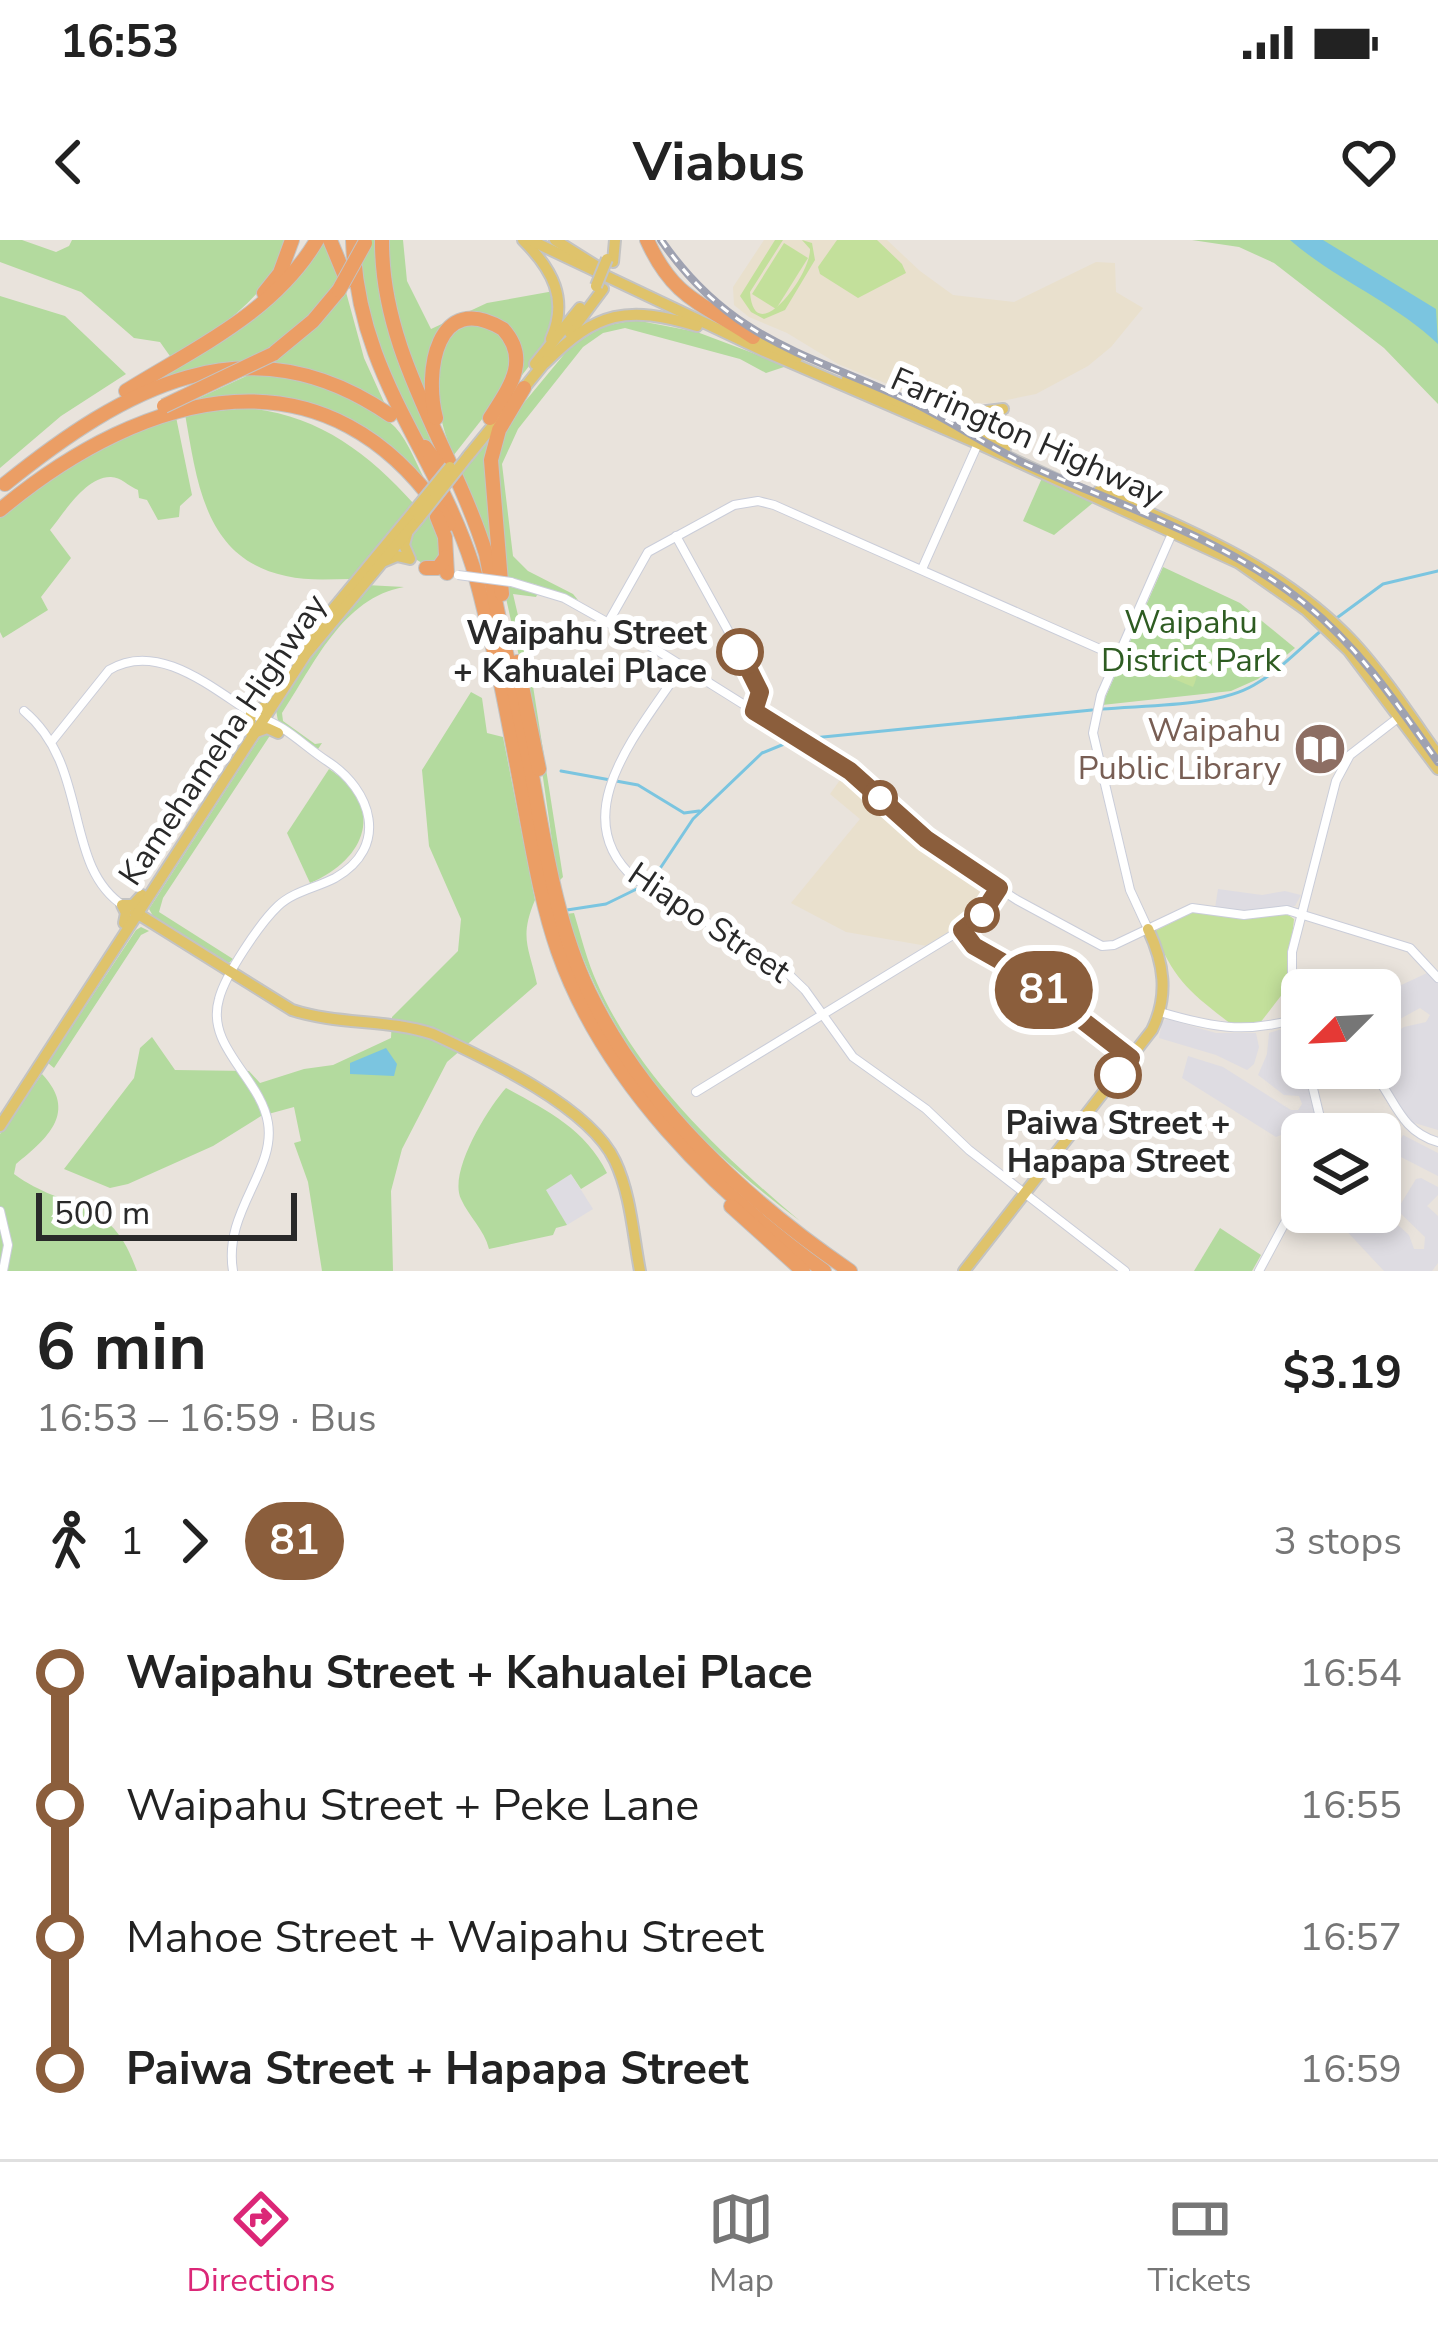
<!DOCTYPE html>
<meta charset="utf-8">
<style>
body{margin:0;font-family:"Nunito Sans",sans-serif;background:#f2f2f2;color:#222;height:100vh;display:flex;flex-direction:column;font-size:45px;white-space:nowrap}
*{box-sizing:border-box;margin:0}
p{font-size:39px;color:#767676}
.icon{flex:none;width:66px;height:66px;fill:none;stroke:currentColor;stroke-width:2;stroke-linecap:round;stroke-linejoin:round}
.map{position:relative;height:1031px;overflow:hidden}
.drawer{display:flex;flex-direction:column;background:#fff;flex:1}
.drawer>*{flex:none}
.badge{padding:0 24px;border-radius:39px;font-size:42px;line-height:78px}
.needle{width:78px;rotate:246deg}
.fabs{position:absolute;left:1281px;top:729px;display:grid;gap:24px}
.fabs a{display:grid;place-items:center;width:120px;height:120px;border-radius:18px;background:#fff;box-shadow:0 6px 18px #0003;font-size:60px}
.scale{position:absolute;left:36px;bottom:30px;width:261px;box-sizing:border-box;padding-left:12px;border:6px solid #292929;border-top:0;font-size:33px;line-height:42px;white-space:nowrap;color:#292929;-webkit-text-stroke:9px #fff;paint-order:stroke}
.map>.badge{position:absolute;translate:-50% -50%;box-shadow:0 0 0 6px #fff}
.legs{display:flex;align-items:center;gap:18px;height:132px;padding:0 36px;font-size:39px}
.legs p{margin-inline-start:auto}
.overview{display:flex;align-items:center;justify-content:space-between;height:204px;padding:0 36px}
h1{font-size:66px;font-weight:700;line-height:90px}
ul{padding:0 36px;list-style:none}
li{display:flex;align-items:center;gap:42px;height:132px;font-size:45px}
li i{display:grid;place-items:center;width:18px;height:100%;margin:0 15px;background:currentColor}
li i::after{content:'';width:30px;height:30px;margin:-15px;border:9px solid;border-radius:50%;background:#fff}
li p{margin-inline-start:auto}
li:first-child i{background:linear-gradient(#0000 50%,currentColor 0)}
li:last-child i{background:linear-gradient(currentColor 50%,#0000 0)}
.status{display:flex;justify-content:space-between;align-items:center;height:84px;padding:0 60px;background:#fff;direction:ltr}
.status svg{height:33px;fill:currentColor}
header{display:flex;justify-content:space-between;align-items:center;height:156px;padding:0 36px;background:#fff;font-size:54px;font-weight:700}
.dock{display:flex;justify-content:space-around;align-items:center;height:168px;border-top:3px solid #e0e0e0;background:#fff;font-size:33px;color:#767676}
.dock a{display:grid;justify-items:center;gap:6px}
.dock .active{color:#db2777}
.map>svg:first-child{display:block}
.industrial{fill:#dedce2}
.education{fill:#e9e0cd}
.green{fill:#b3da9e}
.pitch{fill:#c3e09b}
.water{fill:#7bc5e0}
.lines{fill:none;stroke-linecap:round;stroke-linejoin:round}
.stream{stroke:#7bc5e0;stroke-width:3}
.minor-casing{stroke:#cacdd9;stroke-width:10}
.major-casing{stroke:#c3c3c3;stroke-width:14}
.highway-casing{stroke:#c3c3c3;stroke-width:16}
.minor{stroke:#fff;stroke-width:8}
.major{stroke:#dfc36b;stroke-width:10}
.highway{stroke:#eb9e65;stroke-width:14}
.rail-casing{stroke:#9fa2b1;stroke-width:8}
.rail{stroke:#fff;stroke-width:3;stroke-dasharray:9;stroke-linecap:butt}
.minor-bridge-casing{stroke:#cacdd9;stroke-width:10;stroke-linecap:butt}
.major-bridge-casing{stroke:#c3c3c3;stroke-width:14;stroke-linecap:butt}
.highway-bridge-casing{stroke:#c3c3c3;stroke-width:16;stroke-linecap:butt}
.minor-bridge{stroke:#fff;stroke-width:8}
.major-bridge{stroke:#dfc36b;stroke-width:10}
.highway-bridge{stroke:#eb9e65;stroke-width:14}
.line-1-casing{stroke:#fff;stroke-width:27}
.line-1{stroke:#8b5e3c;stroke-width:18}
.stop-1-dot{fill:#fff;stroke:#8b5e3c;stroke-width:6}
.labels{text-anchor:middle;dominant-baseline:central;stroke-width:12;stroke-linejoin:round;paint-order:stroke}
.street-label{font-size:33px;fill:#292929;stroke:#fff}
.park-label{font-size:33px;fill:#2e5c22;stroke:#fff}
.stop-label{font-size:33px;font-weight:bold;fill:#292929;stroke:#fff;text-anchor:end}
.education-label{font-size:33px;fill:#785e54;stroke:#fff;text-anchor:end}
</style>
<div class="status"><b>16:53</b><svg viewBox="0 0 49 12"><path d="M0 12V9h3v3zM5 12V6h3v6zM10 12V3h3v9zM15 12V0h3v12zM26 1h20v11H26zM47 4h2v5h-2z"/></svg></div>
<header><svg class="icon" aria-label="back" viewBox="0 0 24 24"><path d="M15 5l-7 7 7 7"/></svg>Viabus<svg class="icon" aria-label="heart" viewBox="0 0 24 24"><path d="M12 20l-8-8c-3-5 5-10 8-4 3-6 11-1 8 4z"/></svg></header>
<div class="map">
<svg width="1438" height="1031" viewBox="0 0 1438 1031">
<rect width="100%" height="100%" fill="#e9e3dc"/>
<!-- industrial -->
<g class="industrial">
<path d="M 1218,649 L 1262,655 L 1285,651 L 1301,655 L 1295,666 L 1244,671 L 1215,668 Z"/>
<path d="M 1427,733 L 1438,743 L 1438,890 L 1411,882 L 1376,828 L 1380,828 L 1380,802 L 1404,787 L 1426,782 L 1430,775 L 1420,768 L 1380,790 L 1380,755 Z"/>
<path d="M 1167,779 L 1216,793 L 1256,793 L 1259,807 L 1254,824 L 1247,830 L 1216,815 L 1159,798 L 1162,782 Z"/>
<path d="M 1291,786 L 1319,890 L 1320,894 L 1302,894 L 1302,908 L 1281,895 L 1276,897 L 1182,838 L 1188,816 L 1223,827 L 1291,870 L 1298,870 L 1302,864 L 1299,856 L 1284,855 L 1258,835 L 1267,814 L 1269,793 Z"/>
<path d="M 1403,895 L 1438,913 L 1438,936 L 1393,913 Z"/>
<path d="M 571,934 L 593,969 L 567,985 L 545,950 Z"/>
<path d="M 1421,938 L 1438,947 L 1438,955 L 1427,966 L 1438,976 L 1438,1023 L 1432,1031 L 1384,1031 L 1340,984 L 1352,972 L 1380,972 L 1380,969 L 1409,995 L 1414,1009 L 1424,1009 L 1425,997 L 1397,970 L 1416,939 Z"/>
</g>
<!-- education -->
<g class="education">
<path d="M 764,0 L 887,0 L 920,31 L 953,55 L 1014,62 L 1096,22 L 1115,23 L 1116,52 L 1143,68 L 1111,107 L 1088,126 L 1036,154 L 992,163 L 937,164 L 838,124 L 787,93 L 749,77 L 734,65 L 733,47 Z"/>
<path d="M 845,533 L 925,606 L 989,650 L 974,677 L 927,706 L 846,692 L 791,663 L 860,579 L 830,554 Z"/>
</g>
<!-- green -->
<g class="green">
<path d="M 0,0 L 22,0 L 56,12 L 69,6 L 72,0 L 287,0 C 269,58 221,87 172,119 L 160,102 L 134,98 L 81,52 L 0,22 Z"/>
<path d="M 371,0 L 377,0 C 376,80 409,148 439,220 L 409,187 L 382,128 L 358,31 Z"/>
<path d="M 387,0 L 403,0 L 407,41 L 431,89 L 487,63 L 554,51 C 556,93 545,105 520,138 L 523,122 L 490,79 L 443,90 L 430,163 C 405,110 392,59 387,0 Z"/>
<path d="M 1192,0 L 1438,0 L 1438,164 L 1384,108 L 1274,23 L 1239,7 Z"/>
<path d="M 322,1 L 341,41 L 328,61 L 248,126 L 169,139 L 165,134 C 227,97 285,64 322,1 Z"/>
<path d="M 346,52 L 364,118 L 388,171 L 266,126 L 314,90 Z"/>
<path d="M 0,56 L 65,76 L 126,134 L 61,176 L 0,228 Z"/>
<path d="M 635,80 L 697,92 L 787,126 L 766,133 L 740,119 L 625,88 L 603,93 L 583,107 L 518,189 L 502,224 L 513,316 L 528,331 L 573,354 L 578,360 L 534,344 L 502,337 L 495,224 L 508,182 L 571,106 L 604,86 Z"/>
<path d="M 473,84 L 500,91 L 514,114 L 505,150 L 453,216 C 438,176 415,99 473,84 Z"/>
<path d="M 255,132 C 299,137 364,155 395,187 C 409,202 418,228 428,246 L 319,171 L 184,165 Z"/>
<path d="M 247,168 C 318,175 367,212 414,264 L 351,339 C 330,339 307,341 286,336 C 204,319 197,241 185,174 Z"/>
<path d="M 176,177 L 192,255 L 180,266 L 179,277 L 158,280 L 147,260 L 139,258 L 138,250 C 128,246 121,237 111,237 C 86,236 64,273 50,290 L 71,318 L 41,357 L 48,370 L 3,398 L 0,392 L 0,278 C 54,235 110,198 176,177 Z"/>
<path d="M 498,187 L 497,336 L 458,236 Z"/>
<path d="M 1042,238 L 1094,262 L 1054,295 L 1023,281 Z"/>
<path d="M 427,273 L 441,300 L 443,319 L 427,326 L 412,317 L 406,302 Z"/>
<path d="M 1163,327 L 1240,363 L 1295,408 L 1258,439 L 1231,451 L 1102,465 Z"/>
<path d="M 366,345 L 404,347 C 342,358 314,425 282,473 L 283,481 L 315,504 L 322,503 L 318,509 L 278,481 L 276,470 L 322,400 Z"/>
<path d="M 503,345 L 538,353 L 536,357 L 513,354 L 530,427 L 563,637 L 558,642 L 537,496 Z"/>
<path d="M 471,452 L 482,458 L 487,493 L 503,497 L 535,660 C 519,698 529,707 537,744 L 447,822 L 402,909 L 391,951 L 393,1031 L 322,1031 L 308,942 L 294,903 L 301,901 L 294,867 L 261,876 L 213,906 L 128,944 L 110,948 L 64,929 L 134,838 L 140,808 L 152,797 L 175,830 L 249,831 L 260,843 L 304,829 L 333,825 L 391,798 L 392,777 L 458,711 L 461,679 L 429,606 L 422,530 Z"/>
<path d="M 262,494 L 271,494 L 163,658 L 159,672 L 233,719 L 229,723 L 153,676 L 149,669 Z"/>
<path d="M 329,529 C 386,566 367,619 310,643 L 287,593 Z"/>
<path d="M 574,673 C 581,696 587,721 597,743 C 639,838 722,915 800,981 C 682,893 615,814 566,674 Z"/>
<path d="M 141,687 L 149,691 L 141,695 L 54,828 L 48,823 L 136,690 Z"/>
<path d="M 42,834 C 78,872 48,898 16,924 L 14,934 C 67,973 111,954 137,1031 L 0,1031 L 0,894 Z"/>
<path d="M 506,848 C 548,871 585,889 607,933 L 581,949 L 571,934 L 546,950 L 567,985 L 556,988 L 553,995 L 489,1009 C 484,989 469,977 461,959 C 448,932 488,868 506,848 Z"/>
<path d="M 1220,988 L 1261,1015 L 1252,1031 L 1194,1031 Z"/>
</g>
<!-- pitch -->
<g class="pitch">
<path d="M 775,0 L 783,0 L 750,52 C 754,111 811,35 810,9 L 802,0 L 812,3 L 815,20 L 785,70 L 764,79 L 751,72 L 740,56 Z"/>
<path d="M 837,0 L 877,0 L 902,24 L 906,33 L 858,58 L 820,34 L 818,27 Z"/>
<path d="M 784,3 L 808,18 L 776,69 L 752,54 Z"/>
<path d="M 1177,404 C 1196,413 1202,428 1193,447 L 1162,434 Z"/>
<path d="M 1194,671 L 1248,679 L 1287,674 L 1294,679 L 1287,748 L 1260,783 L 1231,784 C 1192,754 1172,739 1155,691 Z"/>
</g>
<!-- water -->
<g class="water">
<path d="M 1290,0 L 1323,0 L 1436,69 L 1438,104 C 1394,62 1336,40 1290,0 Z"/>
<path d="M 386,808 L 397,824 L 394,836 L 350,834 L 350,823 Z"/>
</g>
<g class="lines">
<!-- stream -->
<g class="stream">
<path d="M 1334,380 L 1383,344 L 1438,331"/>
<path d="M 1102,469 C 1146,465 1217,467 1254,445 C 1279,431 1300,408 1322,390"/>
<path d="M 803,499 L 1092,470"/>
<path d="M 561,531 L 638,545 L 684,573 L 699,571"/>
<path d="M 567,670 L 606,664 L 651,642 L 693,579 L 762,513 L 794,500"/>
</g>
<!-- minor casing -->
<g class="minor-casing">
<g id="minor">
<path d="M 676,296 L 758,445 L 760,456 L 755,470"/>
<path d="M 922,329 L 980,199"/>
<path d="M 511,342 L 564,358 L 655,409 L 850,531 L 945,613 L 1017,660 L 1102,706 L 1114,705 L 1192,668 L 1244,675 L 1287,670 L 1410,708 L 1438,738"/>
<path d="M 609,381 L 648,312 L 734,265 L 758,261 L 774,265 L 1118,417"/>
<path d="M 682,426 C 643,487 561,574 635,639 L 781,727 L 805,750 L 853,817 L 926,869 L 969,910 L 1125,1031"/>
<path d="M 24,471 C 91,527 62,626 124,666"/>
<path d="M 53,500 L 109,430 C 158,400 213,449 253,474"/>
<path d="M 1148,689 L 1130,650 L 1093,493 L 1101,455 L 1174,289"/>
<path d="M 962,690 L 974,706 L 1020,732 L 1130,817"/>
<path d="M 1160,772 C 1211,787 1244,794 1296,779"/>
<path d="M 1302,802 L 1292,754 L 1292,712 L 1336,541 L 1350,515 L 1403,474"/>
<path d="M 1308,828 L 1324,894"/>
<path d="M 1369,828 C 1395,855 1397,890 1438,902"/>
<path d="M 696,852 L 974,682 L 999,648"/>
<path d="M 0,971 L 8,1005 L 3,1031"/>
<path d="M 233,1031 C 223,971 276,931 268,883 C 261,838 205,807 219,759 C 225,735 260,683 278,666 C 294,651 316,648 335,638 C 390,607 372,550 327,521 C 304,506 284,484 258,477"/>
<path d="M 1259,1031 L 1302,951"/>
</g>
</g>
<!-- major casing -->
<g class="major-casing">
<g id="major">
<path d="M 523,0 C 552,29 569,59 551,99"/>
<path d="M 530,0 L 764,111 L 977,203 L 1239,323 L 1306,370 L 1349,411 L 1438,529"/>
<path d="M 555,0 L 601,29"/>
<path d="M 613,22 L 615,0"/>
<path d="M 570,93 L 603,49"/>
<path d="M 748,95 L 797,118"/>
<path d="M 545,123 C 597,71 627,65 697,86"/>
<path d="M 535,124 L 580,68"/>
<path d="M 847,139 L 1005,209"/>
<path d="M 520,153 L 546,121"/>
<path d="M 939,177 L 1003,169"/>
<path d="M 989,182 L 997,202"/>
<path d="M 468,216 L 504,172"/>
<path d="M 1099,251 C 1191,291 1284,328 1354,403 C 1385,437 1411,477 1438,515"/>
<path d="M 385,321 L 397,316 L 410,319 L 404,305 L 407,294"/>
<path d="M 305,403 L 414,271"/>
<path d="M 249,491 L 251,473 L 264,467"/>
<path d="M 256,492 L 267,488 L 278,493"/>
<path d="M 135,672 L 292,770 C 338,785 388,779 433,794 C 487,819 590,867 615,921 C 631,955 633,995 640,1031"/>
<path d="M 124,683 L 126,673 L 122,665 L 133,665 L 142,655"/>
<path d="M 0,886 L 306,414 L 419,278"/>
<path d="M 964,1031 L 1152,790 C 1169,755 1164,723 1148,689"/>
</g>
</g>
<!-- highway casing -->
<g class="highway-casing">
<g id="highway">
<path d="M 330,0 L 347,41"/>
<path d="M 353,0 C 357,136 435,208 473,327 C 495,406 510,488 525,569 C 534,617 542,665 558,711 C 604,842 714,951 824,1031"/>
<path d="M 382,0 C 381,115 453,208 486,314 C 500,387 516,458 531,530 C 545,605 556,683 589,752 C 644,866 747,961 850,1031"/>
<path d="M 647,0 C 674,60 703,63 753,97"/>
<path d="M 264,53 L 280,33 L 292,0"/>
<path d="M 273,114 L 313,81 L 339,50"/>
<path d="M 126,151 C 195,108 274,73 317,0"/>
<path d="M 436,178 C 424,133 436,49 503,89 C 531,120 509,148 490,178"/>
<path d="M 425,207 L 450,240"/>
<path d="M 5,244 C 123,149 247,77 390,175"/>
<path d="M 0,270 C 145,149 330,98 449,284"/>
<path d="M 437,277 L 445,297 L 447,333"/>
<path d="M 426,328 L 438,328 L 446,317"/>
<path d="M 502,354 L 491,220 L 499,190 L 524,148"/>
<path d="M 517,422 L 539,529"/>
<path d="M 731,966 L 803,1031"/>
</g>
</g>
<!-- minor -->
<use href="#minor" class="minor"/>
<!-- major -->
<use href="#major" class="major"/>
<!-- highway -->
<use href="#highway" class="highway"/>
<!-- rail casing -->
<g class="rail-casing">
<path id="rail" d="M 661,0 C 732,103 810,114 916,164 C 954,183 989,207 1028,225 C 1121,266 1224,298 1304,363 C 1359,407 1398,465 1438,522"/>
</g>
<!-- rail -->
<use href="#rail" class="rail"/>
<!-- minor-bridge casing -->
<g class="minor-bridge-casing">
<path id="minor-bridge" d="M 458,335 L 511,342"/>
</g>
<!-- major-bridge casing -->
<g class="major-bridge-casing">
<g id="major-bridge">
<path d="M 596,46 L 607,19"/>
<path d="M 414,271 L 450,227"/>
<path d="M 419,278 L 468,216"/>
</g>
</g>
<!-- highway-bridge casing -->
<g class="highway-bridge-casing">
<g id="highway-bridge">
<path d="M 339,50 L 365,3"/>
<path d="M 164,166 L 273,114"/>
</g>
</g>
<!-- minor-bridge -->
<use href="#minor-bridge" class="minor-bridge"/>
<!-- major-bridge -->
<use href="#major-bridge" class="major-bridge"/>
<!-- highway-bridge -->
<use href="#highway-bridge" class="highway-bridge"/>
</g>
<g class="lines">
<!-- line-1 casing -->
<g class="line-1-casing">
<path id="line-1" d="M 740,412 L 760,452 L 754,471 L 850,531 L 926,599 L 999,648 L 982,674 L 962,690 L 974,706 L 1020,732 L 1131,818 L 1118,835"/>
</g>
<!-- line-1 -->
<use href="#line-1" class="line-1"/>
</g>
<!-- icons -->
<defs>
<g id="library-disc" transform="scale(2.7)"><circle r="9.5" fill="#8d6e63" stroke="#fff"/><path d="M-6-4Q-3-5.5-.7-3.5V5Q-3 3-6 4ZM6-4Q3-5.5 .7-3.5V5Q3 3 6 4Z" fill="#fff"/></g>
</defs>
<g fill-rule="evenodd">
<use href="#library-disc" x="1320" y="509"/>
</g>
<!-- markers -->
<g class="stop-1-dot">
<circle cx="740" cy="412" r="21"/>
<circle cx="880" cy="558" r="15"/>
<circle cx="982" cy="675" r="15"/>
<circle cx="1118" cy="835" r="21"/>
</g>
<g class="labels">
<!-- street labels -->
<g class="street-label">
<text transform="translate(1027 197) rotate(24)">Farrington Highway</text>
<text transform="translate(223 500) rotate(-56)">Kamehameha Highway</text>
<text transform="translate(709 683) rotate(34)">Hiapo Street</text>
</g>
<!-- park labels -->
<g class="park-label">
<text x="1191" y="382">Waipahu<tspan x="1191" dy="38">District Park</tspan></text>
</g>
<!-- stop labels -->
<g class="stop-label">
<text x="707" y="393">Waipahu Street<tspan x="707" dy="38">+ Kahualei Place</tspan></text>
<text x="1118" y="883" text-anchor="middle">Paiwa Street +<tspan x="1118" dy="38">Hapapa Street</tspan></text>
</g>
<!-- education labels -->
<g class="education-label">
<text x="1281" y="490">Waipahu<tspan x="1281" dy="38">Public Library</tspan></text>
</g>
</g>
</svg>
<div class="fabs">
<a><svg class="needle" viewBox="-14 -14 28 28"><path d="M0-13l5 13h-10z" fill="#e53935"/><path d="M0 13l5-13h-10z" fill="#767676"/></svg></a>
<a><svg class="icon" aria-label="layers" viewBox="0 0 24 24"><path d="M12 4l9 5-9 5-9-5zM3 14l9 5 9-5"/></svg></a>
</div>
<div class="scale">500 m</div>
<b class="badge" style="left:1044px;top:750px;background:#8b5e3c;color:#fff">81</b>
</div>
<section class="drawer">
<div class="overview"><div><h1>6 min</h1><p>16:53 – 16:59 · Bus</p></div><b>$3.19</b></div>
<div class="legs"><svg class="icon" aria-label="walk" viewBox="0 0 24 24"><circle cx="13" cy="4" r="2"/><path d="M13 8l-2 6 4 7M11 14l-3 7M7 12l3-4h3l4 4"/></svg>1<svg class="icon" aria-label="forward" viewBox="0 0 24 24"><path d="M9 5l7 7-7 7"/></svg><b class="badge" style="background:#8b5e3c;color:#fff">81</b><p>3 stops</p></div>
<ul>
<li><i style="color:#8b5e3c"></i><b>Waipahu Street + Kahualei Place</b><p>16:54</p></li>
<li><i style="color:#8b5e3c"></i><span>Waipahu Street + Peke Lane</span><p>16:55</p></li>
<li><i style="color:#8b5e3c"></i><span>Mahoe Street + Waipahu Street</span><p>16:57</p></li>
<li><i style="color:#8b5e3c"></i><b>Paiwa Street + Hapapa Street</b><p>16:59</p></li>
</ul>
</section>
<nav class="dock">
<a class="active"><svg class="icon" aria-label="directions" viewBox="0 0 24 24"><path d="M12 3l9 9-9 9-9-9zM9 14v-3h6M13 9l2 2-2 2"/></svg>Directions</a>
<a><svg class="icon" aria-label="map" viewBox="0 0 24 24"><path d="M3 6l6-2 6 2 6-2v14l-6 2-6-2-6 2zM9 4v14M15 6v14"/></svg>Map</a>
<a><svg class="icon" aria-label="tickets" viewBox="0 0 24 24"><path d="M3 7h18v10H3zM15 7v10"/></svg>Tickets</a>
</nav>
